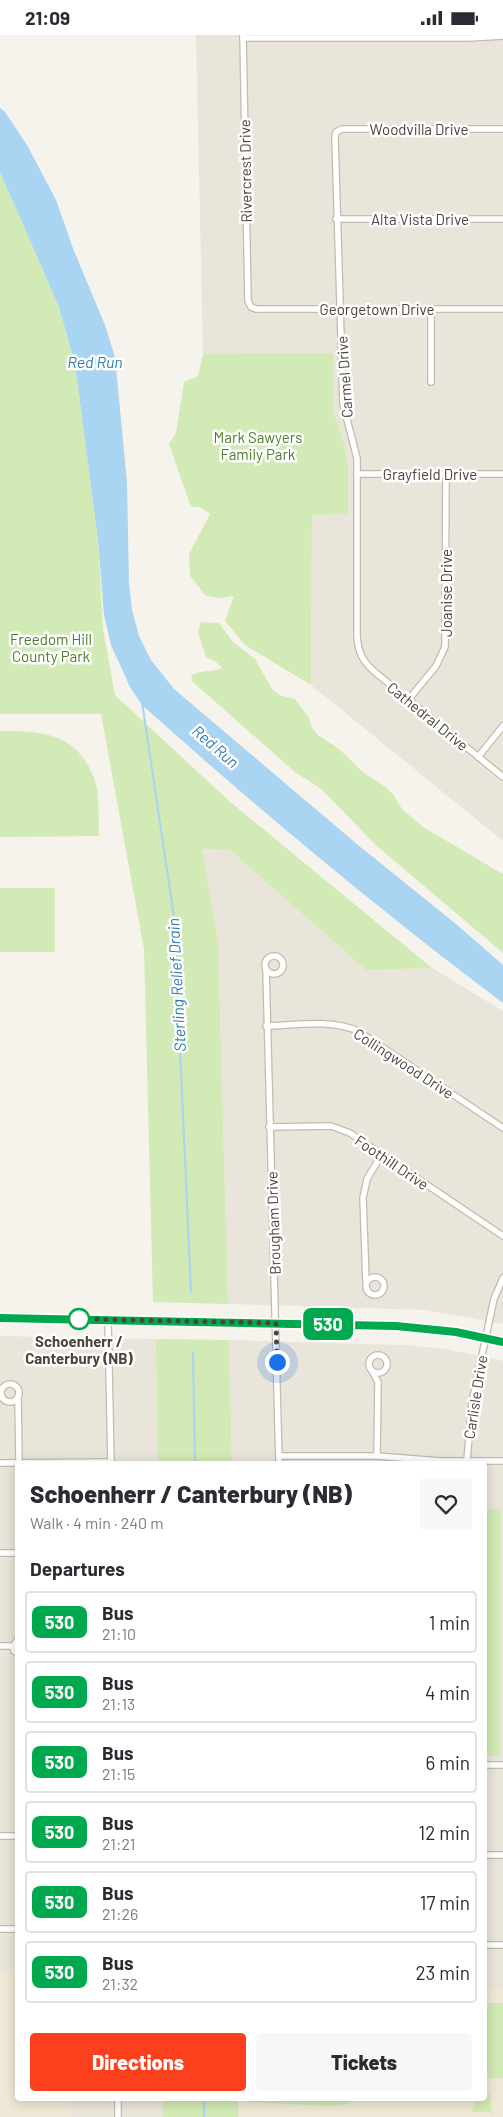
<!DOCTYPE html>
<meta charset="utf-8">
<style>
body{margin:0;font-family:Barlow,sans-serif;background:#f7f7f7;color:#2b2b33;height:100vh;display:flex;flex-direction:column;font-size:19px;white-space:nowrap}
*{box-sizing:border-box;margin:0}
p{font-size:16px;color:#7c7c81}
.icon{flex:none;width:28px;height:28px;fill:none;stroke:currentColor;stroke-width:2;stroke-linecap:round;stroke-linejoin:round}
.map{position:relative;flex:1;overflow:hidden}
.details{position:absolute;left:15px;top:1426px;width:472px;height:640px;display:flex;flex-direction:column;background:#fff;border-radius:5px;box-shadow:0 2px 12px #0003}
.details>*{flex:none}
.badge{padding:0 10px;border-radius:8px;font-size:18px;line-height:32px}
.you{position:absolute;width:25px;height:25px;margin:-12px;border:4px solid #fff;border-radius:50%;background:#1a73e8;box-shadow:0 0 0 8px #1a73e833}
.map>.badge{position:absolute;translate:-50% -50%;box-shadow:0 0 0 2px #fff}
h2{padding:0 15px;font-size:19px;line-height:45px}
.round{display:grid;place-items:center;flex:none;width:52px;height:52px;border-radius:5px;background:#f7f7f7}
.head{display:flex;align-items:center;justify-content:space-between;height:85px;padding:0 15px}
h1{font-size:24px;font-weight:800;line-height:38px}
.button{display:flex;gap:10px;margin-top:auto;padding:10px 15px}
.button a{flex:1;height:58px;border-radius:5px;background:#fc3f1d;color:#fff;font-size:20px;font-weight:800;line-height:58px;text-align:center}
.button a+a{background:#f7f7f7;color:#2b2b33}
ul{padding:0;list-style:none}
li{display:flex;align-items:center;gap:15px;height:62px;margin:0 10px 8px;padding:0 5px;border:2px solid #e1e1e2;border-radius:5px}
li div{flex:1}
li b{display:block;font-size:19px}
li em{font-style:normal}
li .badge{min-width:55px;font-weight:700;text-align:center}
.status{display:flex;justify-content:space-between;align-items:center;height:35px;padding:0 25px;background:#fff;direction:ltr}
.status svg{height:14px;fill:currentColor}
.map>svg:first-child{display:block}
.residential{fill:#eae5da}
.education{fill:#efe8d6}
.green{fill:#d2eab5}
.water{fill:#a9d4f2}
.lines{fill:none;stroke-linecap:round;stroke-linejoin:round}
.stream{stroke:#a9d4f2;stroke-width:2}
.minor-casing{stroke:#c2bbae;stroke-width:8}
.secondary-casing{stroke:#d6c79b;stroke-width:9}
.minor{stroke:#fff;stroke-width:5.5}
.secondary{stroke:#fff3cd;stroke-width:8}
.line-casing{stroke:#fff;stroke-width:11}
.line{stroke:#00a94e;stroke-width:8}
.walk{stroke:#4b4439;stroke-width:5;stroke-dasharray:0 9}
.stop-dot{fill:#fff;stroke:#00a94e;stroke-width:2.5}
.labels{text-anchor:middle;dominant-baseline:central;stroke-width:5;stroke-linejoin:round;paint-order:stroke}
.street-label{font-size:15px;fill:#4b4439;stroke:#fff}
.park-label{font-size:15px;fill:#4a7f2a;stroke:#fff}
.stop-label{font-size:15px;font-weight:bold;fill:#4b4439;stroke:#fff}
.water-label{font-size:16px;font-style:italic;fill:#2e7ab2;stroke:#fff}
</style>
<div class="status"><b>21:09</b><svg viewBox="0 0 49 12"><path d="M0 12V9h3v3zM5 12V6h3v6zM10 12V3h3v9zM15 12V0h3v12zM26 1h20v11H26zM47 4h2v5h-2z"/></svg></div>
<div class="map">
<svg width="503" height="2082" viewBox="0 0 503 2082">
<rect width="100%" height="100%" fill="#f6f3ec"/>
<!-- residential -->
<g class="residential">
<path d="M 196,0 L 503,0 L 503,806 L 311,650 L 312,480 L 348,479 L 344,409 L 333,375 L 333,319 L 203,319 Z"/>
<path d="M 202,814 L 230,815 L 366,935 L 432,933 L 503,976 L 503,1289 L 424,1275 L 228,1269 L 218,905 Z"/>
<path d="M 0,1301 L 156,1304 L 157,1429 L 18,1429 L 18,2064 L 163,2064 L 163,2082 L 0,2082 Z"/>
<path d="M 229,1305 L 404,1310 L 447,1314 L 503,1326 L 503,1955 L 485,1955 L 485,1429 L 232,1429 Z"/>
</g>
<!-- education -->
<g class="education">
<path d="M 0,1939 L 17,1939 L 18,2064 L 71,2064 L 71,2082 L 0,2082 Z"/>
<path d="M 485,1955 L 503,1955 L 503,2082 L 238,2082 L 238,2064 L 485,2064 Z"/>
</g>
<!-- green -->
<g class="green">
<path d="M 0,137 L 59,272 L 75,329 L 98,505 L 103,594 L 115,660 L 229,766 L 432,933 L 366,935 L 230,815 L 202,814 L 218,905 L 228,1269 L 153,1267 L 144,914 L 101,679 L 0,679 Z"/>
<path d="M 333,318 L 333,375 L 344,409 L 348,431 L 348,479 L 312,480 L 311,650 L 245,610 L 225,586 L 234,561 L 220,563 L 206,561 L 190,541 L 189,519 L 210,479 L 200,472 L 191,472 L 169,409 L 176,398 L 184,347 L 198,341 L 203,319 Z"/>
<path d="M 201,587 L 219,588 L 233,607 L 255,624 L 272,654 L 279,660 L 295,664 L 309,683 L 312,693 L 319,701 L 338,713 L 364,738 L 384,751 L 393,759 L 402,774 L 423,792 L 503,839 L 503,918 L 378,812 L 320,753 L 296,738 L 193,647 L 191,641 C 201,634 211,638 222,633 L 215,626 L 206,622 L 198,598 Z"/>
<path d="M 0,696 C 43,695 79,699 95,746 C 100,762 98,784 99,801 L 0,802 Z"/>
<rect x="0" y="853" width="55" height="64"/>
<path d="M 156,1304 L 229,1305 L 232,1429 L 157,1429 Z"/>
<path d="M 485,1474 L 501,1474 L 500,1721 L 485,1721 Z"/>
<rect x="485" y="1968" width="18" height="75"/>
<path d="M 491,2059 L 491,2075 L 493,2078 L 492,2079 L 489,2077 L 472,2077 L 476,2064 L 485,2064 L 485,2060 Z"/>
<rect x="163" y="2064" width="75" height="18"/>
<path d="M 250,2064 L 353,2064 L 347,2069 L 330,2071 L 251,2067 Z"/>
</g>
<!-- water -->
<path class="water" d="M 0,73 L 5,77 L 27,110 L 56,165 L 74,216 L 105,290 L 115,322 L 127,448 L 129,548 L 132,575 L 139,601 L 151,625 L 174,654 L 358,810 L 456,889 L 503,930 L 503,968 C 378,874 258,774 142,670 L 130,652 L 111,610 L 104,580 L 98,505 L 75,329 L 59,272 L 0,137 Z"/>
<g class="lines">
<!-- stream -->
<g class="stream">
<path d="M 142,667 L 174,882 L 191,1257"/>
<path d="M 193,1317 L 195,1429"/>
<path d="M 204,2064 L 204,2082"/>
</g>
<!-- minor casing -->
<g class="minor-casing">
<g id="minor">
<path d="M 243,0 L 248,266 L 251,272 L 256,274 L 503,274"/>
<path d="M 243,3 L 469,3 L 503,1"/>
<path d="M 503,94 L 342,94 L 336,97 L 335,102 L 343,369 L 357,423 L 357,601 C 358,618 363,627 376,638 L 503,742"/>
<path d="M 336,184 L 503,184"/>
<path d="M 431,347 L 431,274"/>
<path d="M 357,439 L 503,439"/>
<path d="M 409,664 L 436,631 L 445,612 L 446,439"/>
<path d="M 478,722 L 503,691"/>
<circle cx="274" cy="930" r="9"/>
<path d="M 266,934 L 279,1429"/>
<path d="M 266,991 C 296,990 330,984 358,996 L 503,1093"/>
<path d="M 269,1092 L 331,1091 L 350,1098 L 503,1201"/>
<circle cx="375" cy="1251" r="9"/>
<path d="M 366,1246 L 363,1163 L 367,1144 L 382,1119"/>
<path d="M 108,1285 L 111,1429"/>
<circle cx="378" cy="1329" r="9"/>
<path d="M 372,1336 L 378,1347 L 377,1421"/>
<circle cx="10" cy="1358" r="9"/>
<path d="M 18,1361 L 19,1428"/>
<path d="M 279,1421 L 377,1421 L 440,1426 L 503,1426"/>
<path d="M 467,1425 L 472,1367 L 494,1264 L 503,1243"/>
<path d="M 0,1428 L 111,1427"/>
<path d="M 0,1518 L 18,1518"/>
<path d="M 18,1604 L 13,1611 L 14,1616 L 18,1618"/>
<path d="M 0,1611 L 13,1611"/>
<path d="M 485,1730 L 503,1730"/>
<path d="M 0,1801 L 17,1801"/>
<path d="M 485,1820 L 503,1820"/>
<path d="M 0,1894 L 18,1894"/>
<path d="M 485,1910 L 503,1910"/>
<path d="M 118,2064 L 118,2082"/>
</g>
</g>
<!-- secondary casing -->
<g class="secondary-casing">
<path id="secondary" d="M 0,1283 L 396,1291 L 456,1297 L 503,1307"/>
</g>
<!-- minor -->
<use href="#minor" class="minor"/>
<!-- secondary -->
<use href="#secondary" class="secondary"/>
</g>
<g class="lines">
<!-- line casing -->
<g class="line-casing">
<path id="line" d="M 0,1283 L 396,1291 L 456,1297 L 503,1307"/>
</g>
<!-- line -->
<use href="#line" class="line"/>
<!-- walk -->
<path class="walk" d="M 79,1284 L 276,1288 L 277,1327"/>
</g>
<!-- markers -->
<circle class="stop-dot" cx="79" cy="1284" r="10"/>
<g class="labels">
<!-- street labels -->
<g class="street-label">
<text x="419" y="94">Woodvilla Drive</text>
<text transform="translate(245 136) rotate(-91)">Rivercrest Drive</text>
<text x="420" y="184">Alta Vista Drive</text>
<text x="377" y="274">Georgetown Drive</text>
<text transform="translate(344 342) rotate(-94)">Carmel Drive</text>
<text x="430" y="439">Grayfield Drive</text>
<text transform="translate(446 558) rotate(-90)">Joanise Drive</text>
<text transform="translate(428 681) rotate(39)">Cathedral Drive</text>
<text transform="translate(404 1028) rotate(33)">Collingwood Drive</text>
<text transform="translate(392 1127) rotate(34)">Foothill Drive</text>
<text transform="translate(273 1188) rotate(-92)">Brougham Drive</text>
<text transform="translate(475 1362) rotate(-81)">Carlisle Drive</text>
</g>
<!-- park labels -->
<g class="park-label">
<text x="258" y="402">Mark Sawyers<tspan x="258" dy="17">Family Park</tspan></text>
<text x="51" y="604">Freedom Hill<tspan x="51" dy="17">County Park</tspan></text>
</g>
<!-- stop labels -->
<g class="stop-label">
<text x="79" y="1306">Schoenherr /<tspan x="79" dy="17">Canterbury (NB)</tspan></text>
</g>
<!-- water labels -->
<g class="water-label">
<text x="95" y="326">Red Run</text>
<text transform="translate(216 711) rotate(41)">Red Run</text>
<text transform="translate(176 950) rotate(-93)">Sterling Relief Drain</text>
</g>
</g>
</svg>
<div class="you" style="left:277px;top:1327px"></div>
<b class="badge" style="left:328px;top:1289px;background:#00a94e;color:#fff">530</b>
<section class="details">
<div class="head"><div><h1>Schoenherr / Canterbury (NB)</h1><p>Walk · 4 min · 240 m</p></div><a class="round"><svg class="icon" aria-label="heart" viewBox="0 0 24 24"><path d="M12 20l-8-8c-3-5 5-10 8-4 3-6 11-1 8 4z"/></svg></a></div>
<h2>Departures</h2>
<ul>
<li><span class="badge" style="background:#00a94e;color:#fff">530</span><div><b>Bus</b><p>21:10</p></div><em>1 min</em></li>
<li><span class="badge" style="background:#00a94e;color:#fff">530</span><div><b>Bus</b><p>21:13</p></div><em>4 min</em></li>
<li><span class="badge" style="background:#00a94e;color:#fff">530</span><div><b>Bus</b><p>21:15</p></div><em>6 min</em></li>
<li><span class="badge" style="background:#00a94e;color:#fff">530</span><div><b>Bus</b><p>21:21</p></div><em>12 min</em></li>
<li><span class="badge" style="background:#00a94e;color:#fff">530</span><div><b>Bus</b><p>21:26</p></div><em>17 min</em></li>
<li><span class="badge" style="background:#00a94e;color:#fff">530</span><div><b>Bus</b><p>21:32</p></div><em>23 min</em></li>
</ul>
<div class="button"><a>Directions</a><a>Tickets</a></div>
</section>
</div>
